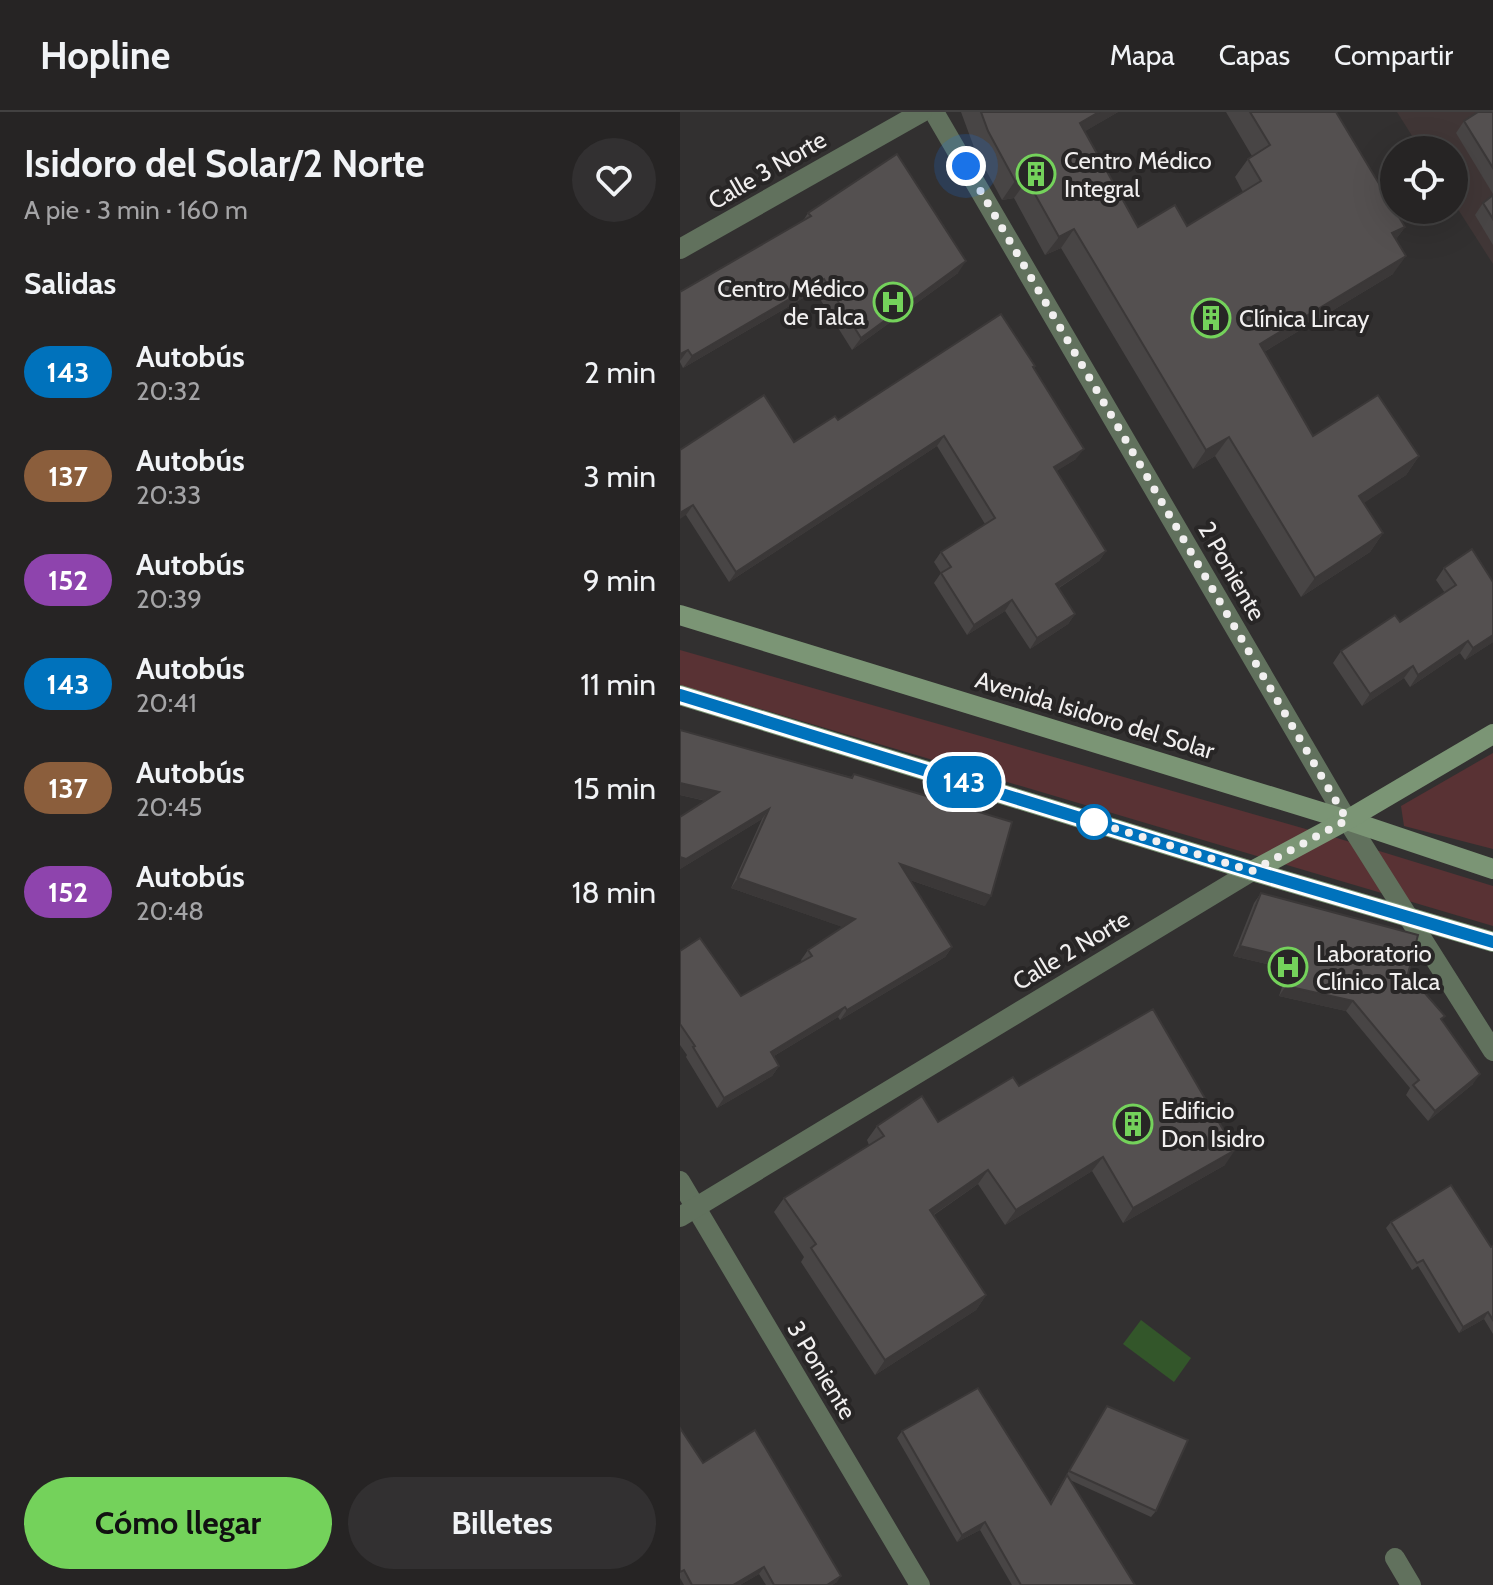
<!DOCTYPE html>
<html lang="es">
<meta charset="utf-8">
<style>
body{margin:0;font-family:Cabin,sans-serif;background:#323031;color:#f1f3f6;height:100vh;display:flex;flex-direction:column;font-size:30px;white-space:nowrap}
*{box-sizing:border-box;margin:0}
p{font-size:26px;color:#a4a4a6}
.icon{flex:none;width:44px;height:44px;fill:none;stroke:currentColor;stroke-width:2;stroke-linecap:round;stroke-linejoin:round}
.map{position:relative;flex:1;overflow:hidden}
.drawer{display:flex;flex-direction:column;background:#262424;width:680px}
.drawer>*{flex:none}
.badge{padding:0 16px;border-radius:26px;font-size:28px;line-height:52px}
.buttons{position:absolute;left:700px;top:24px;display:grid;gap:16px}
.buttons a{display:grid;place-items:center;width:88px;height:88px;border-radius:50%;background:#262424;box-shadow:0 8px 32px #0002,0 0 0 2px #424141;font-size:40px}
.you{position:absolute;width:40px;height:40px;margin:-20px;border:6px solid #fff;border-radius:50%;background:#1a73e8;box-shadow:0 0 0 12px #1a73e833}
.map>.badge{position:absolute;translate:-50% -50%;box-shadow:0 0 0 4px #fff}
h2{padding:0 24px;font-size:30px;line-height:72px}
.round{display:grid;place-items:center;flex:none;width:84px;height:84px;border-radius:42px;background:#323031}
.summary{display:flex;align-items:center;justify-content:space-between;height:136px;padding:0 24px}
h1{font-size:38px;font-weight:700;line-height:60px}
.button{display:flex;gap:16px;margin-top:auto;padding:16px 24px}
.button a{flex:1;height:92px;border-radius:48px;background:#74d25b;color:#111;font-size:32px;font-weight:700;line-height:92px;text-align:center}
.button a+a{background:#323031;color:#f1f3f6}
ul{padding:0;list-style:none}
li{display:flex;align-items:center;gap:24px;height:104px;padding:0 24px}
li div{flex:1}
li b{display:block;font-size:30px}
li em{font-style:normal}
li .badge{min-width:88px;font-weight:700;text-align:center}
header{display:flex;align-items:center;gap:48px;box-sizing:border-box;height:112px;padding:0 40px;background:#262424;border-bottom:2px solid #424141}
header strong{font-size:38px}
nav{display:flex;gap:44px;margin-inline-start:auto;font-size:28px}
main{display:flex;flex:1;min-height:0}
.map>svg:first-child{display:block}
.built{fill:#403636}
.green{fill:#593234}
.water{fill:#33562a}
.lines{fill:none;stroke-linecap:round;stroke-linejoin:round}
.lane{stroke:#61715d;stroke-width:20}
.street{stroke:#61715d;stroke-width:20}
.secondary{stroke:#7b9575;stroke-width:20}
.wall{fill:#484545}
.shaded-wall{fill:#3b3838}
.building{fill:#545050;stroke:#3b3838;stroke-width:2}
.line-casing{stroke:#fff;stroke-width:18}
.line{stroke:#0072bc;stroke-width:12}
.walk{stroke:#f1efef;stroke-width:8;stroke-dasharray:0 14.4}
.stop-dot{fill:#fff;stroke:#0072bc;stroke-width:4}
.labels{text-anchor:middle;dominant-baseline:central;stroke-width:8;stroke-linejoin:round;paint-order:stroke}
.poi-label{font-size:24px;fill:#f1efef;stroke:#282626;text-anchor:start}
.street-label{font-size:24px;fill:#f1efef;stroke:#282626}
</style>
<header>
<strong>Hopline</strong>
<nav><a>Mapa</a><a>Capas</a><a>Compartir</a></nav>
</header>
<main>
<section class="drawer">
<div class="summary"><div><h1>Isidoro del Solar/2 Norte</h1><p>A pie · 3 min · 160 m</p></div><a class="round"><svg class="icon" aria-label="heart" viewBox="0 0 24 24"><path d="M12 20l-8-8c-3-5 5-10 8-4 3-6 11-1 8 4z"/></svg></a></div>
<h2>Salidas</h2>
<ul>
<li><span class="badge" style="background:#0072bc;color:#fff">143</span><div><b>Autobús</b><p>20:32</p></div><em>2 min</em></li>
<li><span class="badge" style="background:#8b5e3c;color:#fff">137</span><div><b>Autobús</b><p>20:33</p></div><em>3 min</em></li>
<li><span class="badge" style="background:#8e44ad;color:#fff">152</span><div><b>Autobús</b><p>20:39</p></div><em>9 min</em></li>
<li><span class="badge" style="background:#0072bc;color:#fff">143</span><div><b>Autobús</b><p>20:41</p></div><em>11 min</em></li>
<li><span class="badge" style="background:#8b5e3c;color:#fff">137</span><div><b>Autobús</b><p>20:45</p></div><em>15 min</em></li>
<li><span class="badge" style="background:#8e44ad;color:#fff">152</span><div><b>Autobús</b><p>20:48</p></div><em>18 min</em></li>
</ul>
<div class="button"><a>Cómo llegar</a><a>Billetes</a></div>
</section>
<div class="map">
<svg width="813" height="1473" viewBox="0 0 813 1473">
<rect width="100%" height="100%" fill="#323030"/>
<!-- built -->
<path class="built" d="M 717,0 L 813,0 L 813,152 L 774,91 L 774,38 L 741,38 Z"/>
<!-- green -->
<g class="green">
<path d="M 0,538 L 657,726 L 813,774 L 813,814 L 0,573 Z"/>
<path d="M 813,641 L 813,737 L 724,714 L 721,694 Z"/>
</g>
<!-- water -->
<path class="water" d="M 461,1208 L 511,1246 L 494,1270 L 443,1232 Z"/>
<g class="lines">
<!-- lane -->
<path class="lane" d="M 715,1446 L 731,1473"/>
<!-- street -->
<g class="street">
<path d="M 254,0 L 667,708 L 813,939"/>
<path d="M 0,137 L 242,0"/>
<path d="M 0,1069 L 240,1473"/>
<path d="M 0,1105 L 572,759"/>
</g>
<!-- secondary -->
<g class="secondary">
<path d="M 0,503 L 667,708 L 813,757"/>
<path d="M 0,583 L 572,759 L 813,830"/>
<path d="M 572,759 L 667,708 L 813,622"/>
</g>
</g>
<!-- wall -->
<g class="wall">
<path d="M 281,0 L 438,0 L 405,19 L 458,115 L 507,114 L 563,80 L 555,65 L 568,47 L 572,44 L 546,0 L 656,0 L 725,115 L 716,127 L 713,162 L 584,240 L 633,324 L 739,344 L 726,363 L 683,391 L 703,421 L 690,440 L 621,485 L 535,344 L 513,357 L 381,136 L 365,143 L 334,86 L 322,88 L 295,38 Z"/>
<path d="M 813,0 L 813,82 L 776,21 L 784,9 Z"/>
<path d="M 813,83 L 813,133 L 795,103 L 803,91 Z"/>
<path d="M 128,101 L 278,161 L 172,238 L 135,179 L 3,256 L 0,250 L 0,180 L 123,109 Z"/>
<path d="M 355,254 L 354,256 L 396,347 L 376,359 L 426,439 L 419,449 L 379,476 L 395,502 L 388,512 L 350,537 L 325,499 L 287,523 L 254,471 L 261,461 L 254,450 L 261,440 L 305,412 L 257,334 L 49,470 L 6,403 L 0,338 L 114,330 L 158,308 Z"/>
<path d="M 764,456 L 813,530 L 785,548 L 780,541 L 730,575 L 724,566 L 682,594 L 653,551 L 661,539 L 720,510 L 765,481 L 756,468 Z"/>
<path d="M 0,618 L 171,665 L 174,662 L 305,794 L 230,768 L 272,835 L 265,845 L 160,908 L 158,905 L 94,944 L 99,954 L 92,964 L 37,996 L 6,945 L 7,943 L 0,933 L 0,839 L 61,884 L 122,850 L 121,848 L 128,838 L 163,815 L 51,776 L 82,707 L 0,757 L 0,705 L 26,689 L 0,683 Z"/>
<path d="M 581,781 L 728,862 L 762,908 L 793,972 L 748,1009 L 726,983 L 730,976 L 666,899 L 599,884 L 608,857 L 553,844 L 574,791 Z"/>
<path d="M 339,974 L 545,1053 L 443,1111 L 412,1059 L 325,1113 L 298,1072 L 254,1103 L 306,1183 L 296,1198 L 195,1263 L 121,1150 L 124,1145 L 94,1100 L 104,1086 L 189,1033 L 187,1028 L 197,1014 L 258,1010 Z"/>
<path d="M 711,1110 L 811,1135 L 813,1134 L 813,1222 L 804,1207 L 779,1221 L 738,1154 L 732,1158 L 706,1116 Z"/>
<path d="M 427,1294 L 476,1399 L 471,1405 L 390,1368 L 455,1473 L 332,1473 L 300,1418 L 277,1430 L 217,1326 L 222,1319 L 370,1391 Z"/>
<path d="M 0,1316 L 23,1351 L 157,1470 L 152,1473 L 86,1473 L 79,1462 L 60,1473 L 4,1473 L 0,1466 Z"/>
</g>
<!-- shaded-wall -->
<g class="shaded-wall">
<path d="M 419,0 L 438,0 L 387,30 L 400,11 Z"/>
<path d="M 347,68 L 334,86 L 322,88 L 335,69 Z"/>
<path d="M 725,115 L 711,134 L 712,121 Z"/>
<path d="M 394,117 L 381,136 L 365,143 L 379,125 Z"/>
<path d="M 726,144 L 713,162 L 567,250 L 580,232 Z"/>
<path d="M 286,149 L 278,161 L 172,238 L 181,226 Z"/>
<path d="M 144,167 L 135,179 L 3,256 L 12,244 Z"/>
<path d="M 8,238 L 0,249 L 0,242 Z"/>
<path d="M 264,324 L 257,334 L 49,470 L 56,460 Z"/>
<path d="M 549,325 L 535,344 L 513,357 L 526,338 Z"/>
<path d="M 404,337 L 396,347 L 367,365 L 374,355 Z"/>
<path d="M 739,344 L 726,363 L 666,403 L 679,384 Z"/>
<path d="M 13,393 L 6,403 L 0,407 L 0,401 Z"/>
<path d="M 703,421 L 690,440 L 621,485 L 635,466 Z"/>
<path d="M 426,439 L 419,449 L 369,482 L 376,472 Z"/>
<path d="M 332,488 L 325,499 L 287,523 L 294,513 Z"/>
<path d="M 395,502 L 388,512 L 350,537 L 357,526 Z"/>
<path d="M 813,523 L 813,530 L 785,548 L 793,536 Z"/>
<path d="M 788,529 L 780,541 L 730,575 L 738,563 Z"/>
<path d="M 733,554 L 724,566 L 682,594 L 690,582 Z"/>
<path d="M 0,671 L 39,680 L 32,690 L 0,683 Z"/>
<path d="M 89,697 L 82,707 L 0,757 L 0,745 Z"/>
<path d="M 220,752 L 311,784 L 305,794 L 213,762 Z"/>
<path d="M 58,766 L 175,807 L 168,817 L 51,776 Z"/>
<path d="M 560,834 L 615,847 L 608,857 L 553,844 Z"/>
<path d="M 272,835 L 265,845 L 160,908 L 167,898 Z"/>
<path d="M 606,874 L 673,889 L 666,899 L 599,884 Z"/>
<path d="M 165,895 L 158,905 L 84,950 L 91,940 Z"/>
<path d="M 99,954 L 92,964 L 37,996 L 44,986 Z"/>
<path d="M 800,962 L 793,972 L 748,1009 L 755,999 Z"/>
<path d="M 555,1038 L 545,1053 L 443,1111 L 453,1096 Z"/>
<path d="M 423,1045 L 412,1059 L 325,1113 L 336,1098 Z"/>
<path d="M 308,1058 L 298,1072 L 240,1112 L 250,1098 Z"/>
<path d="M 306,1183 L 296,1198 L 195,1263 L 205,1248 Z"/>
<path d="M 808,1200 L 804,1207 L 779,1221 L 783,1215 Z"/>
<path d="M 305,1410 L 300,1418 L 277,1430 L 282,1423 Z"/>
<path d="M 84,1455 L 79,1462 L 60,1473 L 53,1473 Z"/>
<path d="M 161,1464 L 157,1470 L 152,1473 L 147,1473 Z"/>
</g>
<!-- building -->
<g class="building">
<path d="M 301,0 L 419,0 L 400,11 L 458,115 L 495,93 L 507,114 L 581,69 L 568,47 L 590,33 L 570,0 L 656,0 L 725,115 L 712,121 L 726,144 L 580,232 L 633,324 L 698,283 L 739,344 L 679,384 L 703,421 L 635,466 L 549,325 L 526,338 L 394,117 L 379,125 L 347,68 L 335,69 L 308,19 Z"/>
<path d="M 798,0 L 813,0 L 813,56 L 784,9 Z"/>
<path d="M 217,42 L 286,149 L 181,226 L 144,167 L 12,244 L 8,238 L 0,242 L 0,180 L 131,104 L 128,101 Z"/>
<path d="M 813,83 L 813,107 L 803,91 Z"/>
<path d="M 321,202 L 355,254 L 353,255 L 404,337 L 374,355 L 426,439 L 376,472 L 395,502 L 357,526 L 332,488 L 294,513 L 261,461 L 271,455 L 261,440 L 315,406 L 264,324 L 56,460 L 13,393 L 0,401 L 0,338 L 84,283 L 114,330 L 155,304 L 158,308 Z"/>
<path d="M 792,437 L 813,470 L 813,523 L 793,536 L 788,529 L 738,563 L 733,554 L 690,582 L 661,539 L 715,503 L 720,510 L 776,473 L 764,456 Z"/>
<path d="M 0,618 L 172,666 L 174,662 L 332,710 L 311,784 L 220,752 L 272,835 L 167,898 L 165,895 L 91,940 L 99,954 L 44,986 L 13,935 L 15,934 L 0,912 L 0,839 L 20,826 L 61,884 L 132,844 L 128,838 L 175,807 L 58,766 L 89,697 L 6,747 L 0,745 L 0,705 L 39,680 L 0,671 Z"/>
<path d="M 581,781 L 738,823 L 728,862 L 765,904 L 761,907 L 800,962 L 755,999 L 733,973 L 739,968 L 673,889 L 606,874 L 615,847 L 560,834 Z"/>
<path d="M 473,897 L 555,1038 L 453,1096 L 423,1045 L 336,1098 L 308,1058 L 250,1098 L 306,1183 L 205,1248 L 131,1136 L 136,1132 L 104,1086 L 204,1024 L 197,1014 L 242,984 L 258,1010 L 333,965 L 339,974 Z"/>
<path d="M 771,1073 L 811,1135 L 813,1134 L 813,1208 L 808,1200 L 783,1215 L 743,1148 L 737,1151 L 711,1110 Z"/>
<path d="M 298,1276 L 371,1392 L 387,1363 L 455,1473 L 341,1473 L 305,1410 L 282,1423 L 222,1319 Z"/>
<path d="M 427,1294 L 508,1328 L 476,1399 L 389,1359 Z"/>
<path d="M 0,1316 L 23,1351 L 75,1318 L 161,1464 L 147,1473 L 94,1473 L 84,1455 L 53,1473 L 12,1473 L 4,1458 L 0,1460 Z"/>
</g>
<g class="lines">
<!-- line casing -->
<g class="line-casing">
<path id="line" d="M 0,583 L 572,759 L 813,830"/>
</g>
<!-- line -->
<use href="#line" class="line"/>
<!-- walk -->
<path class="walk" d="M 286,54 L 667,708 L 572,759 L 414,710"/>
</g>
<!-- icons -->
<defs>
<g id="building-ring" transform="scale(2)"><circle r="9.5" fill="#282626" stroke="#74d25b" stroke-width="1.5"/><path d="M-4-6H4V6H1V3H-1V6H-4ZM-2.5-4.3h1.7v1.8h-1.7ZM.8-4.3h1.7v1.8H.8ZM-2.5-1h1.7V.8h-1.7ZM.8-1h1.7V.8H.8Z" fill="#74d25b"/></g>
<g id="hospital-ring" transform="scale(2)"><circle r="9.5" fill="#282626" stroke="#74d25b" stroke-width="1.5"/><path d="M-5-5h3v3.5h4V-5h3V5h-3V1.5h-4V5h-3Z" fill="#74d25b"/></g>
</defs>
<g fill-rule="evenodd">
<use href="#building-ring" x="356" y="62"/>
<use href="#hospital-ring" x="213" y="190"/>
<use href="#building-ring" x="531" y="206"/>
<use href="#hospital-ring" x="608" y="855"/>
<use href="#building-ring" x="453" y="1012"/>
</g>
<!-- markers -->
<circle class="stop-dot" cx="414" cy="710" r="16"/>
<g class="labels">
<!-- poi labels -->
<g class="poi-label">
<text x="384" y="48">Centro Médico<tspan x="384" dy="28">Integral</tspan></text>
<text x="185" y="176" text-anchor="end">Centro Médico<tspan x="185" dy="28">de Talca</tspan></text>
<text x="559" y="206">Clínica Lircay</text>
<text x="636" y="841">Laboratorio<tspan x="636" dy="28">Clínico Talca</tspan></text>
<text x="481" y="998">Edificio<tspan x="481" dy="28">Don Isidro</tspan></text>
</g>
<!-- street labels -->
<g class="street-label">
<text transform="translate(87 58) rotate(-30)">Calle 3 Norte</text>
<text transform="translate(552 459) rotate(60)">2 Poniente</text>
<text transform="translate(415 603) rotate(17)">Avenida Isidoro del Solar</text>
<text transform="translate(391 838) rotate(-31)">Calle 2 Norte</text>
<text transform="translate(142 1258) rotate(59)">3 Poniente</text>
</g>
</g>
</svg>
<div class="buttons">
<a><svg class="icon" aria-label="locate" viewBox="0 0 24 24"><circle cx="12" cy="12" r="6"/><path d="M12 2v4M12 18v4M2 12h4M18 12h4"/></svg></a>
</div>
<div class="you" style="left:286px;top:54px"></div>
<b class="badge" style="left:284px;top:670px;background:#0072bc;color:#fff">143</b>
</div>
</main>
